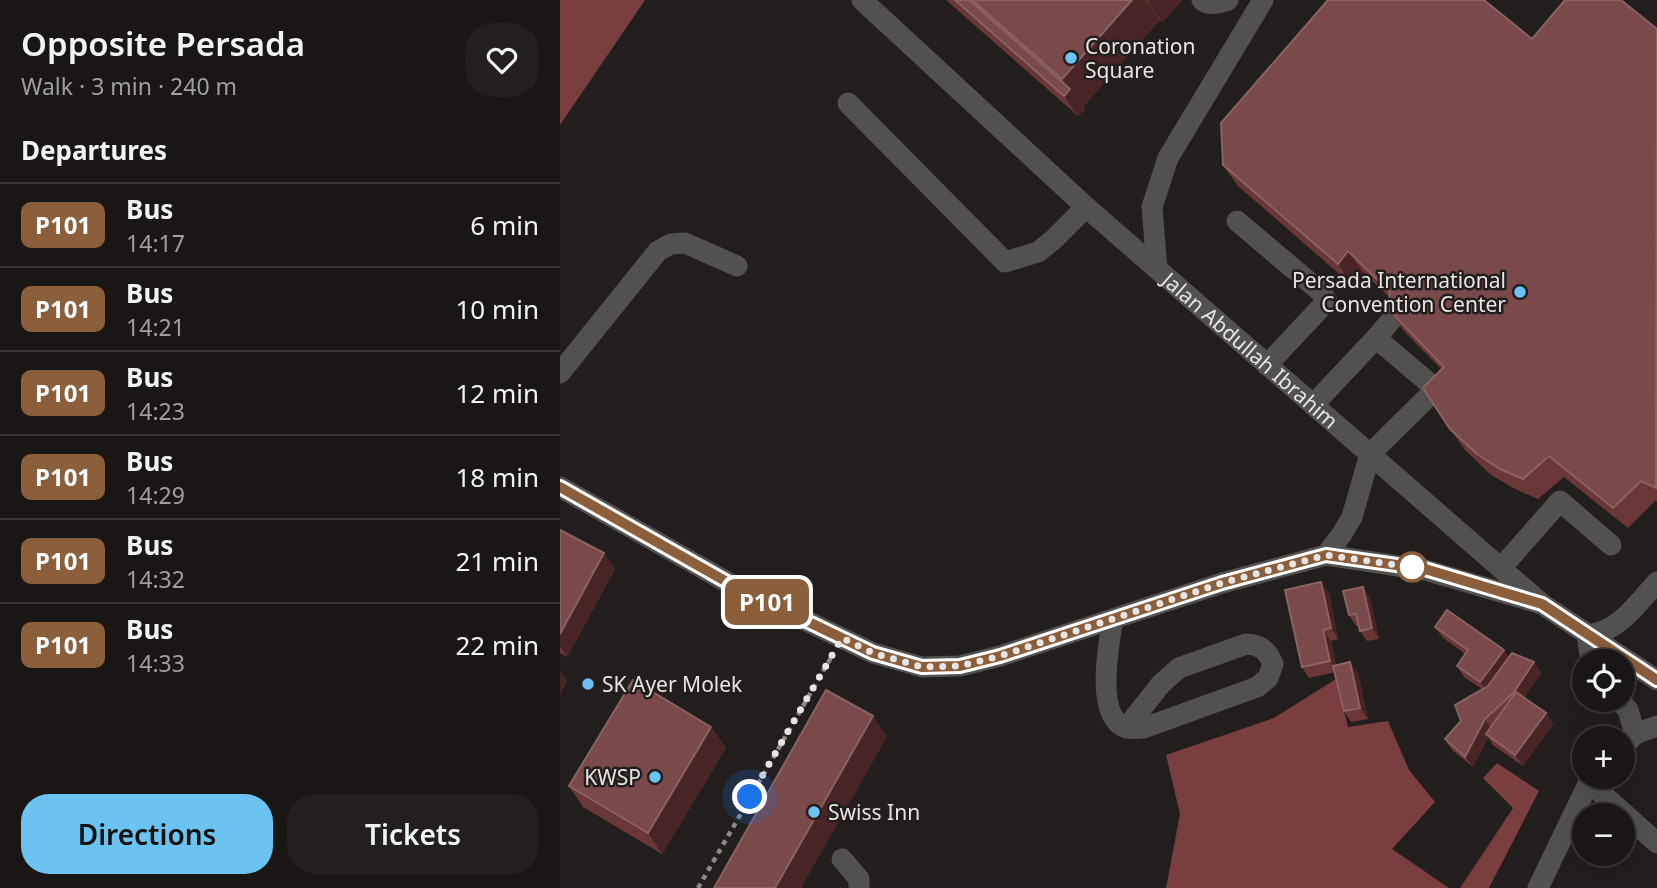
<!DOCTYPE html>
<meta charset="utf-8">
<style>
body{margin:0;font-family:"Noto Sans",sans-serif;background:#231f1f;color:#f1f3f6;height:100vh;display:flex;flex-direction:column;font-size:26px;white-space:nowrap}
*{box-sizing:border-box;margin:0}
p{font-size:23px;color:#9f9fa1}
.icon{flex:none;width:38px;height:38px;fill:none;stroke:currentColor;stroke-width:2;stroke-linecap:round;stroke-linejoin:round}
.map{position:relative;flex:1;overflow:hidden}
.details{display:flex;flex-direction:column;background:#1a1616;width:560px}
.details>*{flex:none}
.badge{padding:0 14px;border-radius:10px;font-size:24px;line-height:46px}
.fabs{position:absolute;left:1012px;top:649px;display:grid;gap:14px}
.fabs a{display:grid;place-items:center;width:63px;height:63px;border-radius:50%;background:#1a1616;box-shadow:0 7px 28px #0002,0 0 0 2px #383535;font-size:35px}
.you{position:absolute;width:35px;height:35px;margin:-18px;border:5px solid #fff;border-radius:50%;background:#1a73e8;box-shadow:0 0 0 10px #1a73e833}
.map>.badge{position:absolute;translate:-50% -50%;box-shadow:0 0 0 4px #fff}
h2{padding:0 21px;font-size:26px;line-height:63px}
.round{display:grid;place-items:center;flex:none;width:74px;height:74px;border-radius:28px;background:#231f1f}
.headline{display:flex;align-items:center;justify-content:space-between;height:119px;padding:0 21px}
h1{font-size:33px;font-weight:600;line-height:52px}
.button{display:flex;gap:14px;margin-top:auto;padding:14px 21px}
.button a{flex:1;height:80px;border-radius:28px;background:#6ac3f1;color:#111;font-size:28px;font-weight:600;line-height:80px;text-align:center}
.button a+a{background:#231f1f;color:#f1f3f6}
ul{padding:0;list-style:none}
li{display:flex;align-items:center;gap:21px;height:84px;padding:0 21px;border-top:2px solid #383535}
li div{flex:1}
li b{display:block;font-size:26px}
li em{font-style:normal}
li .badge{min-width:77px;font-weight:700;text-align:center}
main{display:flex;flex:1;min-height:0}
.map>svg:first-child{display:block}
.forest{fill:#793e3d}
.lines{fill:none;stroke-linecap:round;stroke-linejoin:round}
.path{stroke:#8c8989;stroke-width:4.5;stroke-dasharray:5 5;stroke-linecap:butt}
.minor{stroke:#535150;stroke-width:21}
.wall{fill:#6b3736}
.shaded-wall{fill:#482524}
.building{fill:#794a49;stroke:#8a6261;stroke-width:2}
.line-casing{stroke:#fff;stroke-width:16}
.line{stroke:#8b5e3c;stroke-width:10}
.walk{stroke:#e7e4e4;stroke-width:7;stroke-dasharray:0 12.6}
.poi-dot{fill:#6ac3f1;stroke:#221e1d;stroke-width:2.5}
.stop-dot{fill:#fff;stroke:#8b5e3c;stroke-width:3.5}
.labels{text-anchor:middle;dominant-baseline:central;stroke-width:5;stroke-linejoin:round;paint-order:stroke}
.poi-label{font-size:21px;fill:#e7e4e4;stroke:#221e1d;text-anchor:start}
.street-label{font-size:21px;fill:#e7e4e4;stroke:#221e1d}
</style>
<main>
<section class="details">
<div class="headline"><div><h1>Opposite Persada</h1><p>Walk · 3 min · 240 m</p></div><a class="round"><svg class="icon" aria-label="heart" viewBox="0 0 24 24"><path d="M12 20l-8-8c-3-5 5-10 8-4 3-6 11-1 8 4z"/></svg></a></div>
<h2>Departures</h2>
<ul>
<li><span class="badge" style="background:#8b5e3c;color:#fff">P101</span><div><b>Bus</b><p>14:17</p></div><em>6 min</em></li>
<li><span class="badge" style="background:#8b5e3c;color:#fff">P101</span><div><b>Bus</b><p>14:21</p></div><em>10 min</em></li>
<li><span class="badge" style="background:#8b5e3c;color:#fff">P101</span><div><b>Bus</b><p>14:23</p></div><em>12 min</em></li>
<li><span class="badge" style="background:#8b5e3c;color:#fff">P101</span><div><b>Bus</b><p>14:29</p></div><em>18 min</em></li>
<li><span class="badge" style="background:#8b5e3c;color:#fff">P101</span><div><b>Bus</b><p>14:32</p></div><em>21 min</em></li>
<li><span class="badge" style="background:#8b5e3c;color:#fff">P101</span><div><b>Bus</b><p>14:33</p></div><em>22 min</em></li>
</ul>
<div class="button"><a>Directions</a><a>Tickets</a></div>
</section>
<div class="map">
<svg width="1097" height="888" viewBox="0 0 1097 888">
<rect width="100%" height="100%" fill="#221e1d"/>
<!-- forest -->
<g class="forest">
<path d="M 0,0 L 85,0 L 0,125 Z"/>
<path d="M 776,679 L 788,727 L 828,721 L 849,770 L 875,802 L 832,849 L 889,888 L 606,888 L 620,814 L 606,755 L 714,718 Z"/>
<path d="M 937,763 L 979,791 L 929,888 L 900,888 L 953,808 L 923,778 Z"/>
</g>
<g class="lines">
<!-- path -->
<path class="path" d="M 138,888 L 273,654"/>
<!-- minor -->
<g class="minor">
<path id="s1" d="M 302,0 L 526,207 L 982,604 L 1097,680"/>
<path d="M 642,0 C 650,6 659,3 668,0"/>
<path d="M 288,103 L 445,262 L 478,252 L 493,240 L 526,207"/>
<path d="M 677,221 L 761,292 L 767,301 L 707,365"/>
<path d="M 597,269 L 592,207 L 608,158 L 703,0"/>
<path d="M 816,338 L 838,312"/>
<path d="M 0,373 L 98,251 L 111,244 L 125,243 L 177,266"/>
<path d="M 753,405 L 816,338 L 876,389 L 810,454 L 792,517 L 782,534 L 766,555"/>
<path d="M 0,487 L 174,586 L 313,653 L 362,667 L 400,666 L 440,656 L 662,583 L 766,555 L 865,570 L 982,604"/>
<path d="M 941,568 L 1000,501 L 1051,545"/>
<path d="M 553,619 C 549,642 534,719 567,728 C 572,729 579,728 584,728 L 697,687 L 708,678 L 713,664 C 707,650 701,645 686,644 L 619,668 L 601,684 L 566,728"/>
<path d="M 1027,635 C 1059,632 1077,604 1097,582"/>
<path d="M 1027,635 L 1031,662"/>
<path d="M 1059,700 L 1068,710 L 1075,734"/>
<path d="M 1062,748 L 1075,734 L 1097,726"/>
<path d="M 1029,782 L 1097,843"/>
<path d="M 282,859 L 299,879 L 299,888"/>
<path d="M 978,888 L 1029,782 L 1034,777"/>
</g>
</g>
<!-- wall -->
<g class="wall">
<path d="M 386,0 L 622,0 L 602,22 L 600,20 L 523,107 L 525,109 L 518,116 Z"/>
<path d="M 1097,29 L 1097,502 L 1095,501 L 1068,528 L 1004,477 L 978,499 L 955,489 L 931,475 L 905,450 L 890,429 L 881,369 L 843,330 L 828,309 L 830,298 L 803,272 L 792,285 L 678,186 L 663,165 L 972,39 Z"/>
<path d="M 0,530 L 55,569 L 7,657 L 0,653 Z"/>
<path d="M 769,593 L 778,639 L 771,641 L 776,665 L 798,673 L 808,719 L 791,722 L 784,711 L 775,672 L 749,678 L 742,667 Z"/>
<path d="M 810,598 L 819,639 L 807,641 L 800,631 L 799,626 L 796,626 L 789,615 Z"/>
<path d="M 875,627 L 949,657 L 974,662 L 981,673 L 964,698 L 986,713 L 993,724 L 963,766 L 933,745 L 928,737 L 913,767 L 892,750 L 885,739 L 901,721 L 922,689 L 904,677 L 897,666 L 905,654 L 883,638 Z"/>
<path d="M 151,727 L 166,748 L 102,854 L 23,807 L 9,786 Z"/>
</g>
<!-- shaded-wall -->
<g class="shaded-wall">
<path d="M 572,0 L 586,0 L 600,20 L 523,107 L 525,109 L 518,116 L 504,96 L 510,89 L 502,79 Z"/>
<path d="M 589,0 L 622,0 L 602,22 L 588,2 Z"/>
<path d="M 788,251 L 803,272 L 792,285 L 778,264 Z"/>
<path d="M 44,553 L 55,569 L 7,657 L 0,646 L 0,634 Z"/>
<path d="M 761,582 L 769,593 L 778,639 L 771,628 Z"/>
<path d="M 803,587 L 810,598 L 819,639 L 812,628 Z"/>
<path d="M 763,630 L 771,641 L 777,672 L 770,661 Z"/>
<path d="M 944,650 L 951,660 L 928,693 L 920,682 Z"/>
<path d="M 790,662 L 798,673 L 808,719 L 800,708 Z"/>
<path d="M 974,662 L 981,673 L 961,703 L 954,692 Z"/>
<path d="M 0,671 L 7,681 L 0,695 Z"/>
<path d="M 986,713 L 993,724 L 963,766 L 955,755 Z"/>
<path d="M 313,716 L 327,737 L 241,888 L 215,888 Z"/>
<path d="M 925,719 L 932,730 L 926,734 L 928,737 L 913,767 L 905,757 Z"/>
<path d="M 151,727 L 166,748 L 102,854 L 88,833 Z"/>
</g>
<!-- building -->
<g class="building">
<path d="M 395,0 L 409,0 L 510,89 L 504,96 Z"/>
<path d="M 412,0 L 572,0 L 502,79 Z"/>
<path d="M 768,0 L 924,0 L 972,39 L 1005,0 L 1061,0 L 1097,29 L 1096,488 L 1081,481 L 1053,508 L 989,456 L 963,479 L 940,469 L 917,454 L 890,429 L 863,388 L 884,367 L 828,309 L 830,292 L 788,251 L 778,264 L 663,165 L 661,123 Z"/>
<path d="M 0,530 L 44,553 L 0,634 Z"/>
<path d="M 761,582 L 771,628 L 763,630 L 770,661 L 742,667 L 725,590 Z"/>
<path d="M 803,587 L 812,628 L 800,631 L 796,614 L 789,615 L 783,591 Z"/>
<path d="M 887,610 L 944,650 L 920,682 L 897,666 L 908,650 L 875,627 Z"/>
<path d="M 952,653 L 974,662 L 954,692 L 925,719 L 905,757 L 885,739 L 901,721 L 895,705 L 928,686 Z"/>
<path d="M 790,662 L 800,708 L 784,711 L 773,666 Z"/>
<path d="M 73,680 L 151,727 L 88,833 L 9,786 Z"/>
<path d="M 266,690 L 313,716 L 215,888 L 154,888 Z"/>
<path d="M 956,692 L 986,713 L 955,755 L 926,734 Z"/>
</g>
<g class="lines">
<!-- line casing -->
<g class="line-casing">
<path id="line" d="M 0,487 L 174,586 L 313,653 L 362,667 L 400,666 L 440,656 L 662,583 L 766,555 L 865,569 L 982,604 L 1097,680"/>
</g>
<!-- line -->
<use href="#line" class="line"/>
<!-- walk -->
<path class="walk" d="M 190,797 L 282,638 L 313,653 L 362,667 L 400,666 L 440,656 L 662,583 L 766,555 L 852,567"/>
</g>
<!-- markers -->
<g class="poi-dot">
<circle cx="511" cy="58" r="7"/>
<circle cx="960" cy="292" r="7"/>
<circle cx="28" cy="684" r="7"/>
<circle cx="95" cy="777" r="7"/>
<circle cx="254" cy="812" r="7"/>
</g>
<circle class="stop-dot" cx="852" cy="567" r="14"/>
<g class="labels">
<!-- poi labels -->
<g class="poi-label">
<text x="525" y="46">Coronation<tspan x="525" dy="24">Square</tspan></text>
<text x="946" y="280" text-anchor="end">Persada International<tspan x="946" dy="24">Convention Center</tspan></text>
<text x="42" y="684">SK Ayer Molek</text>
<text x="81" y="777" text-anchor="end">KWSP</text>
<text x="268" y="812">Swiss Inn</text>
</g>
<!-- street labels -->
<g class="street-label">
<text stroke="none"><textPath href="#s1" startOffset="523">Jalan Abdullah Ibrahim</textPath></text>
</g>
</g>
</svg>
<div class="fabs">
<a><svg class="icon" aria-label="locate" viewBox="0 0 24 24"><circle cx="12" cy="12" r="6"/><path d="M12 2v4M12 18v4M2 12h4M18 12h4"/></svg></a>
<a>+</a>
<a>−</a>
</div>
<div class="you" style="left:190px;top:797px"></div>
<b class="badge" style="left:207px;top:602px;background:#8b5e3c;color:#fff">P101</b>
</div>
</main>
